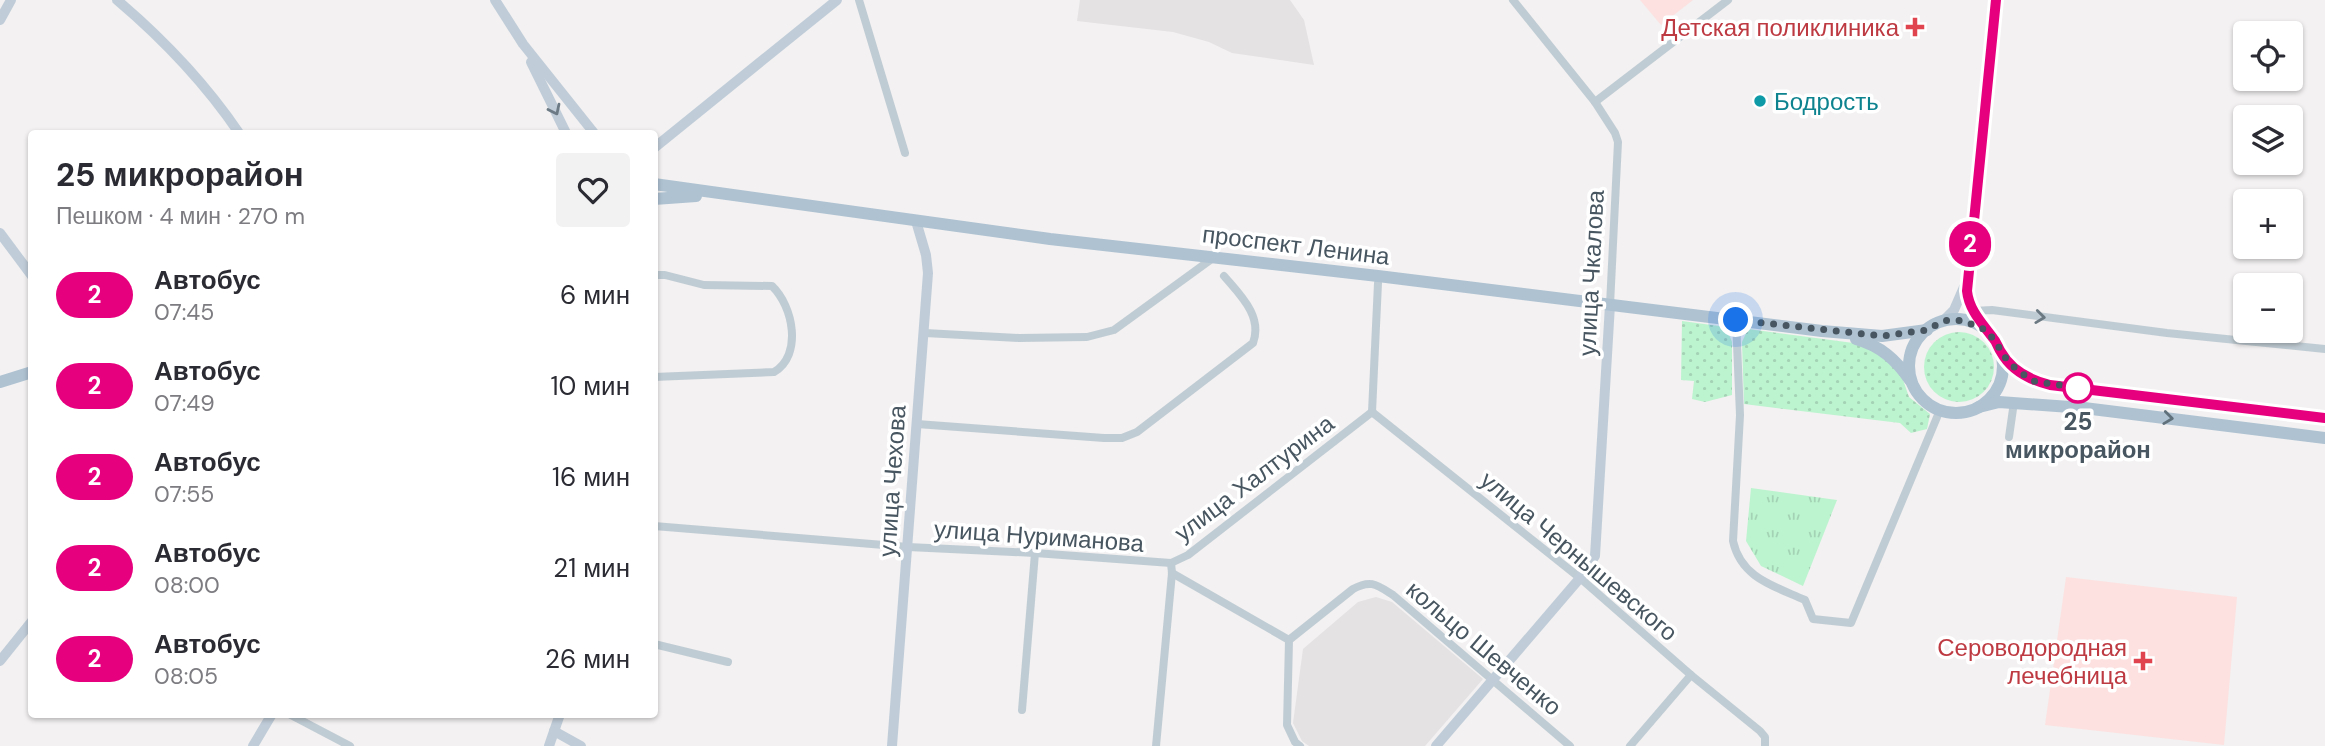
<!DOCTYPE html>
<html lang="ru">
<meta charset="utf-8">
<style>
body{margin:0;font-family:"DM Sans",sans-serif;background:#f2f2f3;color:#2b2b33;height:100vh;display:flex;flex-direction:column;font-size:26px;white-space:nowrap}
*{box-sizing:border-box;margin:0}
p{font-size:23px;color:#7c7c81}
.icon{flex:none;width:38px;height:38px;fill:none;stroke:currentColor;stroke-width:2;stroke-linecap:round;stroke-linejoin:round}
.map{position:relative;flex:1;overflow:hidden}
.drawer{position:absolute;left:28px;top:130px;width:630px;height:588px;display:flex;flex-direction:column;background:#fff;border-radius:7px;box-shadow:0 2px 5px #0004}
.drawer>*{flex:none}
.badge{padding:0 14px;border-radius:23px;font-size:24px;line-height:46px}
.buttons{position:absolute;left:2233px;top:21px;display:grid;gap:14px}
.buttons a{display:grid;place-items:center;width:70px;height:70px;border-radius:7px;background:#fff;box-shadow:0 2px 5px #0004;font-size:35px}
.you{position:absolute;width:35px;height:35px;margin:-18px;border:5px solid #fff;border-radius:50%;background:#1a73e8;box-shadow:0 0 0 10px #1a73e833}
.map>.badge{position:absolute;translate:-50% -50%;box-shadow:0 0 0 4px #fff}
.round{display:grid;place-items:center;flex:none;width:74px;height:74px;border-radius:7px;background:#f2f2f3}
.overview{display:flex;align-items:center;justify-content:space-between;height:119px;padding:0 28px}
h1{font-size:33px;font-weight:700;line-height:52px}
ul{padding:0;list-style:none}
li{display:flex;align-items:center;gap:21px;height:91px;padding:0 28px}
li div{flex:1}
li b{display:block;font-size:26px}
li em{font-style:normal}
li .badge{min-width:77px;font-weight:700;text-align:center}
.map>svg:first-child{display:block}
.education{fill:#e4e2e3}
.medical{fill:#fde1e1}
.grass{fill:url(#grass-dots)}
.park{fill:url(#park-tufts)}
.lines{fill:none;stroke-linecap:round;stroke-linejoin:round}
.street{stroke:#c0ccd4;stroke-width:8}
.secondary{stroke:#c0cdd9;stroke-width:10}
.primary{stroke:#aec2d2;stroke-width:12}
.oneway{stroke:#6b7a84}
.oneway2{stroke:#6b7983}
.oneway3{stroke:#61717c}
.line-casing{stroke:#fff;stroke-width:16}
.line{stroke:#e6007e;stroke-width:10}
.walk{stroke:#475660;stroke-width:7;stroke-dasharray:0 12.6}
.health-dot{fill:#e0444e;stroke:#fff;stroke-width:2.5}
.culture-dot{fill:#0f9aa8;stroke:#fff;stroke-width:2.5}
.stop-dot{fill:#fff;stroke:#e6007e;stroke-width:3.5}
.labels{text-anchor:middle;dominant-baseline:central;stroke-width:7;stroke-linejoin:round;paint-order:stroke}
.health-label{font-size:24px;fill:#be3a42;stroke:#fff;text-anchor:end}
.culture-label{font-size:24px;fill:#0d838f;stroke:#fff;text-anchor:start}
.street-label{font-size:24px;fill:#475660;stroke:#fff}
.stop-label{font-size:24px;font-weight:bold;fill:#475660;stroke:#fff}
</style>
<div class="map">
<svg width="2325" height="746" viewBox="0 0 2325 746">
<defs>
<pattern id="grass-dots" width="8" height="8" patternUnits="userSpaceOnUse" patternTransform="scale(1.75)"><rect width="8" height="8" fill="#bcf4cf"/><path d="M2 2h.1M6 6h.1" fill="none" stroke="#a3d3b4" stroke-width="1.8" stroke-linecap="round"/></pattern>
<pattern id="park-tufts" width="24" height="20" patternUnits="userSpaceOnUse" patternTransform="scale(1.75)"><rect width="24" height="20" fill="#bcf4cf"/><path d="M3 7l-1-3M5 7V3M7 7l1-3M15 17l-1-3M17 17v-4M19 17l1-3" fill="none" stroke="#a3d3b4"/></pattern>
</defs>
<rect width="100%" height="100%" fill="#f3f1f1"/>
<!-- education -->
<g class="education">
<path d="M 1080,0 L 1290,0 L 1304,20 L 1314,65 L 1232,53 L 1209,42 L 1173,32 L 1077,21 Z"/>
<path d="M 1376,597 L 1392,602 L 1483,679 L 1425,746 L 1309,746 L 1302,741 L 1293,723 L 1303,649 L 1358,602 Z"/>
</g>
<!-- medical -->
<g class="medical">
<path d="M 1640,0 L 1693,0 L 1661,25 Z"/>
<path d="M 2066,577 L 2237,597 L 2224,745 L 2045,725 Z"/>
</g>
<!-- grass -->
<g class="grass">
<path d="M 1682,321 L 1726,327 L 1732,342 L 1732,395 L 1705,402 L 1692,399 L 1694,381 L 1681,380 Z"/>
<path d="M 1748,329 L 1861,344 L 1883,355 L 1901,374 L 1909,397 L 1930,414 L 1927,429 L 1911,433 L 1900,423 L 1744,404 L 1742,342 Z"/>
<circle cx="1959" cy="367" r="35"/>
</g>
<!-- park -->
<path class="park" d="M 1751,488 L 1837,500 L 1803,586 L 1761,566 L 1746,541 Z"/>
<g class="lines">
<!-- street -->
<g class="street">
<path d="M 859,0 L 905,153"/>
<path d="M 1513,0 L 1595,102 L 1615,133 L 1618,142 L 1610,305"/>
<path d="M 1595,102 L 1728,0"/>
<path d="M 654,275 L 665,275 L 704,285 L 772,286 C 793,306 803,355 774,372 L 654,377"/>
<path d="M 1973,311 L 1992,310 L 2167,333 L 2325,349"/>
<path d="M 1736,320 L 1740,415 L 1733,541 C 1741,578 1774,586 1805,600 L 1813,619 L 1851,623 L 1940,410"/>
<path d="M 925,333 L 1019,338 L 1087,337 L 1114,330 L 1213,258"/>
<path d="M 1372,412 L 1580,578 L 1691,675 L 1760,731 L 1765,737 L 1765,746"/>
<path d="M 1372,412 L 1378,283"/>
<path d="M 917,424 L 1104,438 L 1122,438 L 1137,432 L 1253,343 C 1263,316 1240,295 1224,276"/>
<path d="M 2009,437 L 2014,402"/>
<path d="M 654,526 L 908,547 L 1035,553 L 1171,563 L 1188,555 L 1372,412"/>
<path d="M 1172,573 L 1289,640"/>
<path d="M 654,644 L 728,662"/>
<path d="M 1022,710 L 1035,553"/>
<path d="M 289,714 L 350,746"/>
<path d="M 1156,746 L 1172,573 L 1171,563"/>
<path d="M 1300,746 L 1295,742 L 1287,725 L 1289,640 L 1353,589 C 1371,579 1377,585 1393,595 L 1570,746"/>
<path d="M 1630,746 L 1691,675"/>
</g>
<!-- secondary -->
<g class="secondary">
<path d="M 117,0 C 163,39 205,83 239,133"/>
<path d="M 495,0 L 523,44 L 594,133"/>
<path d="M 0,20 L 11,0"/>
<path d="M 531,62 L 566,133"/>
<path d="M 654,148 L 837,0"/>
<path d="M 0,233 L 32,276"/>
<path d="M 1943,321 L 1954,310 L 1964,287"/>
<path d="M 1986,330 L 1968,301 L 1967,291 L 1996,0"/>
<path d="M 0,661 L 32,621"/>
<path d="M 554,731 L 581,746"/>
<path d="M 253,746 L 272,714"/>
<path d="M 549,746 L 560,714"/>
<path d="M 892,746 L 928,273 L 926,255 L 916,221"/>
<path d="M 1436,746 L 1580,578 L 1595,556 L 1610,305"/>
</g>
<!-- primary -->
<g class="primary">
<path d="M 654,184 L 1050,239 L 1378,276 L 1822,331 L 1882,336 L 1927,330"/>
<path d="M 654,199 L 696,196"/>
<circle cx="1956" cy="366" r="47"/>
<path d="M 1856,339 C 1881,346 1896,360 1910,380"/>
<path d="M 2001,353 C 2016,369 2028,380 2050,385 L 2325,418"/>
<path d="M 0,382 L 32,372"/>
<path d="M 1979,407 L 1999,402 L 2084,408 L 2325,438"/>
</g>
</g>
<!-- one-way arrows -->
<defs><path id="oneway-chevron" d="M-2-3.5L2.5 0L-2 3.5" fill="none" stroke-width="1.6" stroke-linecap="round" stroke-linejoin="round" transform="scale(1.75)"/></defs>
<use class="oneway" href="#oneway-chevron" transform="translate(555 110) rotate(64)"/>
<use class="oneway2" href="#oneway-chevron" transform="translate(2040 317) rotate(7)"/>
<use class="oneway3" href="#oneway-chevron" transform="translate(2168 418) rotate(7)"/>
<g class="lines">
<!-- line casing -->
<g class="line-casing">
<path id="line" d="M 1996,0 L 1967,291 C 1969,310 1982,323 1993,338 C 1997,342 1998,348 2001,352 C 2011,370 2030,380 2050,385 L 2325,418"/>
</g>
<!-- line -->
<use href="#line" class="line"/>
<!-- walk -->
<path class="walk" d="M 1736,320 L 1882,336 L 1927,330 L 1943,321 L 1952,320 L 1964,321 L 1986,330 L 1998,345 L 2001,353 L 2017,370 L 2033,381 L 2078,388"/>
</g>
<!-- markers -->
<g class="health-dot">
<path d="M1911.5 16.5h7v7h7v7h-7v7h-7v-7h-7v-7h7z"/>
<path d="M2139.5 650.5h7v7h7v7h-7v7h-7v-7h-7v-7h7z"/>
</g>
<circle class="culture-dot" cx="1760" cy="101" r="7"/>
<circle class="stop-dot" cx="2078" cy="388" r="14"/>
<g class="labels">
<!-- health labels -->
<g class="health-label">
<text x="1899" y="27">Детская поликлиника</text>
<text x="2127" y="647">Сероводородная<tspan x="2127" dy="28">лечебница</tspan></text>
</g>
<!-- culture labels -->
<g class="culture-label">
<text x="1774" y="101">Бодрость</text>
</g>
<!-- street labels -->
<g class="street-label">
<text transform="translate(1296 245) rotate(7)">проспект Ленина</text>
<text transform="translate(1591 273) rotate(-87)">улица Чкалова</text>
<text transform="translate(1254 478) rotate(-37)">улица Халтурина</text>
<text transform="translate(892 481) rotate(-86)">улица Чехова</text>
<text transform="translate(1039 536) rotate(4)">улица Нуриманова</text>
<text transform="translate(1579 556) rotate(40)">улица Чернышевского</text>
<text transform="translate(1484 648) rotate(40)">кольцо Шевченко</text>
</g>
<!-- stop labels -->
<g class="stop-label">
<text x="2078" y="421">25<tspan x="2078" dy="28">микрорайон</tspan></text>
</g>
</g>
</svg>
<div class="buttons">
<a><svg class="icon" aria-label="locate" viewBox="0 0 24 24"><circle cx="12" cy="12" r="6"/><path d="M12 2v4M12 18v4M2 12h4M18 12h4"/></svg></a>
<a><svg class="icon" aria-label="layers" viewBox="0 0 24 24"><path d="M12 4l9 5-9 5-9-5zM3 14l9 5 9-5"/></svg></a>
<a>+</a>
<a>−</a>
</div>
<div class="you" style="left:1736px;top:320px"></div>
<b class="badge" style="left:1970px;top:244px;background:#e6007e;color:#fff">2</b>
<section class="drawer">
<div class="overview"><div><h1>25 микрорайон</h1><p>Пешком · 4 мин · 270 m</p></div><a class="round"><svg class="icon" aria-label="heart" viewBox="0 0 24 24"><path d="M12 20l-8-8c-3-5 5-10 8-4 3-6 11-1 8 4z"/></svg></a></div>
<ul>
<li><span class="badge" style="background:#e6007e;color:#fff">2</span><div><b>Автобус</b><p>07:45</p></div><em>6 мин</em></li>
<li><span class="badge" style="background:#e6007e;color:#fff">2</span><div><b>Автобус</b><p>07:49</p></div><em>10 мин</em></li>
<li><span class="badge" style="background:#e6007e;color:#fff">2</span><div><b>Автобус</b><p>07:55</p></div><em>16 мин</em></li>
<li><span class="badge" style="background:#e6007e;color:#fff">2</span><div><b>Автобус</b><p>08:00</p></div><em>21 мин</em></li>
<li><span class="badge" style="background:#e6007e;color:#fff">2</span><div><b>Автобус</b><p>08:05</p></div><em>26 мин</em></li>
</ul>
</section>
</div>
